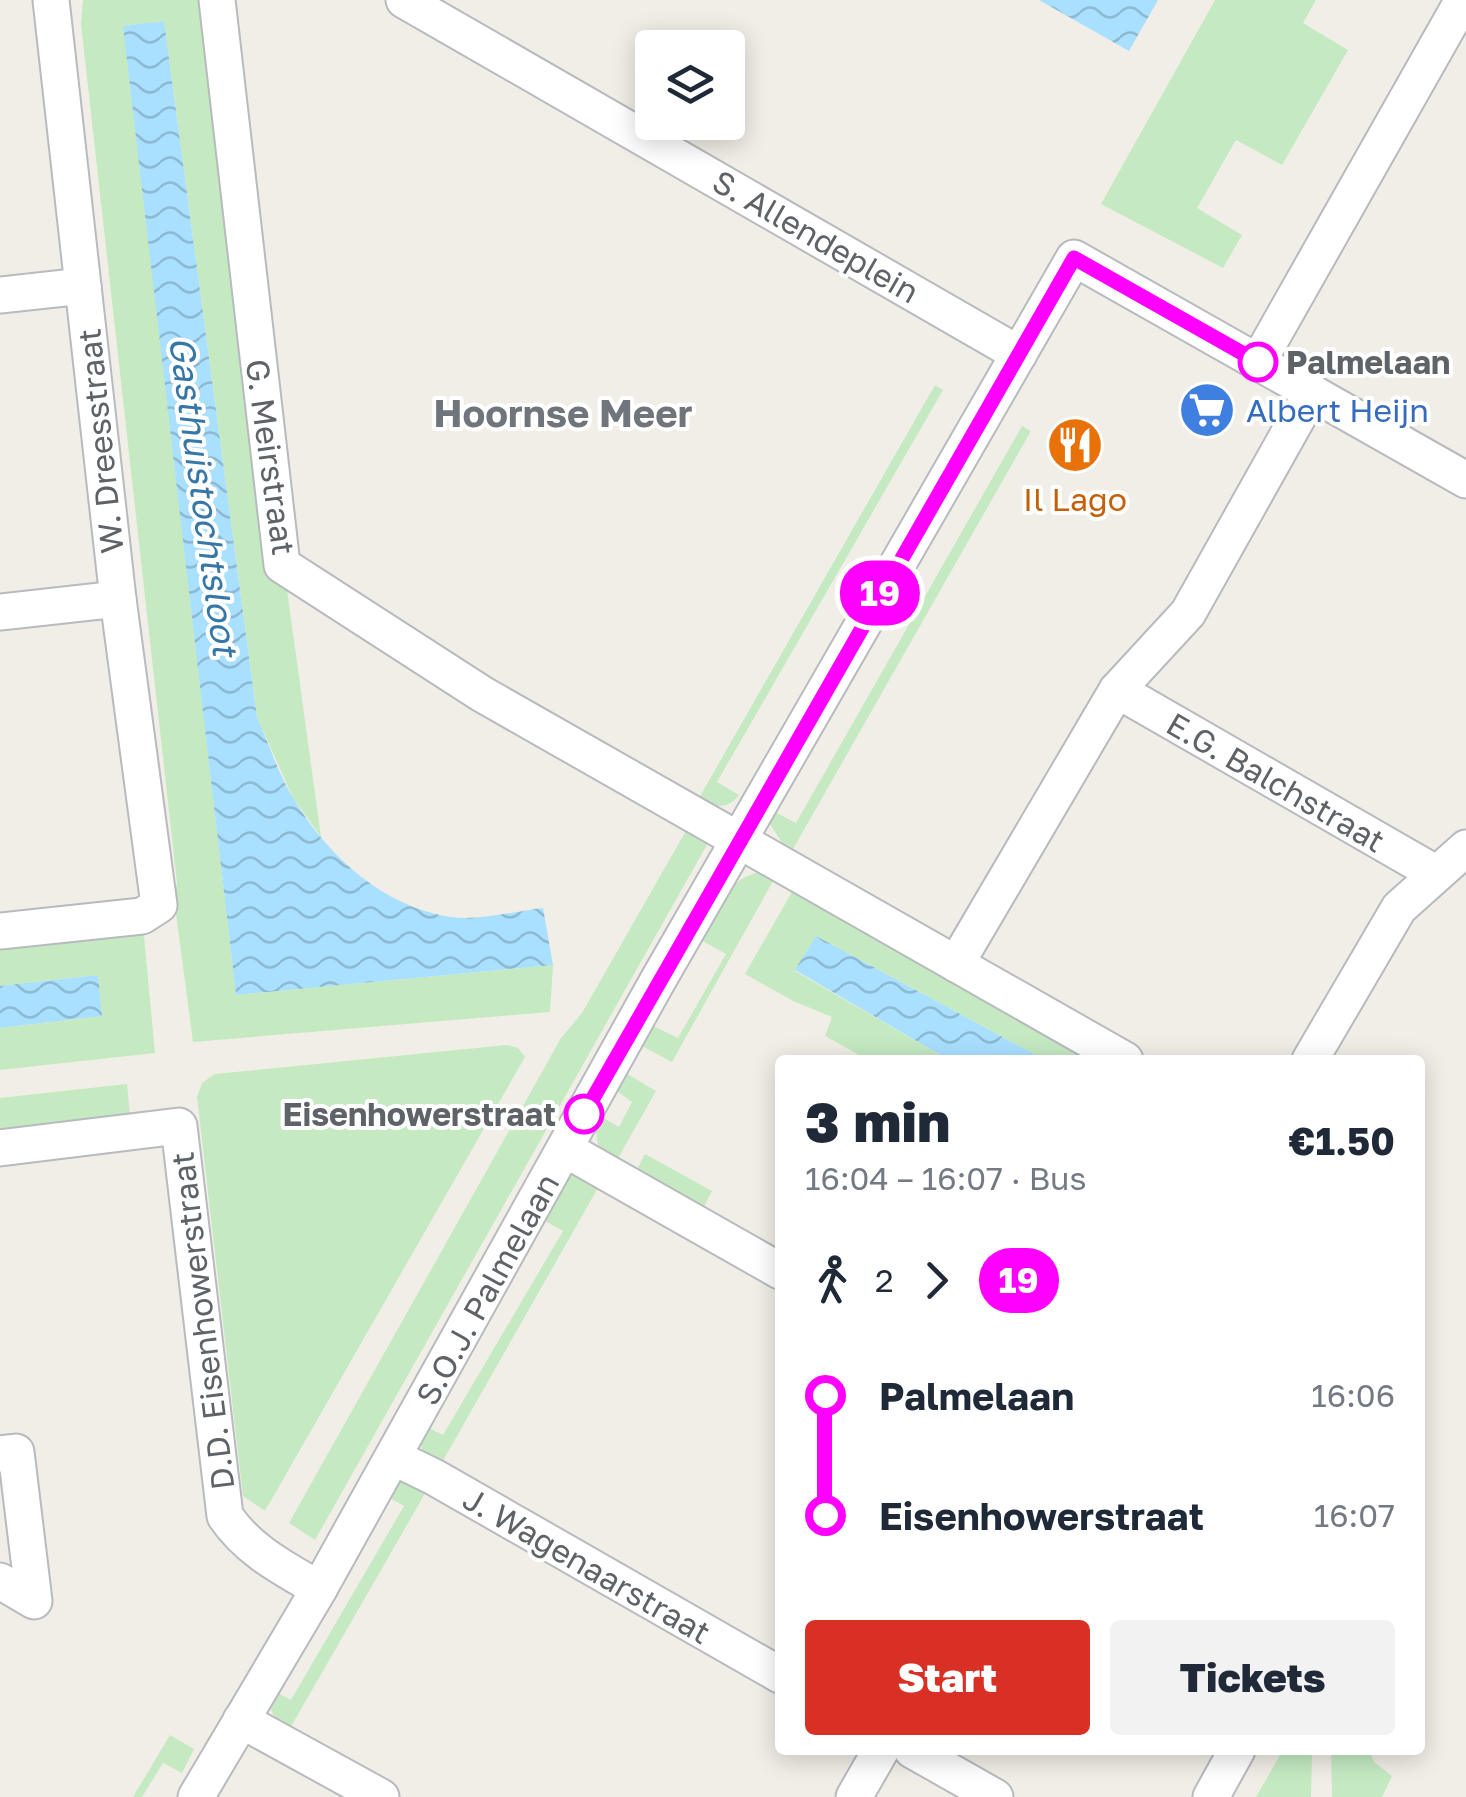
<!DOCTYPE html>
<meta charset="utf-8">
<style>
body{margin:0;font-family:"Golos Text",sans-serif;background:#f2f2f3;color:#1f2937;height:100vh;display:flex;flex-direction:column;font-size:38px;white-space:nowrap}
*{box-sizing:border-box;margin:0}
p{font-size:32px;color:#747a83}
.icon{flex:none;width:55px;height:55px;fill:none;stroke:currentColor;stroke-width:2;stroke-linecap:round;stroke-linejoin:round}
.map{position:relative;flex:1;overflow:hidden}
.details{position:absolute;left:775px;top:1055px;width:650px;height:700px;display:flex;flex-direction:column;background:#fff;border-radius:10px;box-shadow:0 5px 25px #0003}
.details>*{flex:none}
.badge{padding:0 20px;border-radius:32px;font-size:35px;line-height:65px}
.tools{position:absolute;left:635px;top:30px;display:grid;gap:20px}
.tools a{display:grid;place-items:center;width:110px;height:110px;border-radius:10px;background:#fff;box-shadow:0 5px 25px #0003;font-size:50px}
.map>.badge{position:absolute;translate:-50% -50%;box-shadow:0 0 0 5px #fff}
.legs{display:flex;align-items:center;gap:15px;height:110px;padding:0 30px;font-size:32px}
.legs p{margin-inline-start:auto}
.head{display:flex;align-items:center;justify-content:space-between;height:170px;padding:0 30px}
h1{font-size:55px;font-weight:800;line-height:75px}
.cta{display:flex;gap:20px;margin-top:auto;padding:20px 30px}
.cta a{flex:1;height:115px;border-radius:10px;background:#d93025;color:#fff;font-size:40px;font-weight:800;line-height:115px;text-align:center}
.cta a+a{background:#f2f2f3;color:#1f2937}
ul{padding:0 30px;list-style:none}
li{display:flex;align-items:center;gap:35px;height:120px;font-size:38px}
li i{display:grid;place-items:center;width:15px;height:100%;margin:0 12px;background:currentColor}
li i::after{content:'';width:25px;height:25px;margin:-12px;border:8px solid;border-radius:50%;background:#fff}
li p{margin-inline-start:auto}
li:first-child i{background:linear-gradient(#0000 50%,currentColor 0)}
li:last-child i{background:linear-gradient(currentColor 50%,#0000 0)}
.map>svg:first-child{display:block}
.green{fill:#c5eac2}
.water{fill:url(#water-waves)}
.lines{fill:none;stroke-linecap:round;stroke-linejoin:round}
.minor-casing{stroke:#b7babe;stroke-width:39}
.minor{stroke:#fff;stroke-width:35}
.line-1-casing{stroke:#fff;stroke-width:22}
.line-1{stroke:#f0f;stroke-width:15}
.stop-1-dot{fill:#fff;stroke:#f0f;stroke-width:5}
.labels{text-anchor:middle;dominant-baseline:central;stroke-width:8;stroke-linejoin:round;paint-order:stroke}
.street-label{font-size:32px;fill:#5e6368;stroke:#fff}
.stop-label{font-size:32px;font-weight:bold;fill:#5e6368;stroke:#fff;text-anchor:start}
.shop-label{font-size:32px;fill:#366cbe;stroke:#fff;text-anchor:start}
.food-label{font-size:32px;fill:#c56008;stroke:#fff}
.water-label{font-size:35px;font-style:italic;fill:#3777a8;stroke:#fff}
.quarter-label{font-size:38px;font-weight:bold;fill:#6f757a;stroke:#fff}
</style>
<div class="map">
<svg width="1466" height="1797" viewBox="0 0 1466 1797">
<defs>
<pattern id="water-waves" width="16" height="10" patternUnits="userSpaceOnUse" patternTransform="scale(2.5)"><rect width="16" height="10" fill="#a9e0ff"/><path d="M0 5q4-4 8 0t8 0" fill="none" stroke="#8db9d2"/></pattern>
</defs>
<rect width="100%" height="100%" fill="#f1eee7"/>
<!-- green -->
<g class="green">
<path d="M 83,0 L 206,0 L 321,837 L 293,798 L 257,717 L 164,21 L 124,26 L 236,995 L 553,965 L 550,1012 L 193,1042 L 174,899 L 177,883 L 81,24 Z"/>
<path d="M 1215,0 L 1316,0 L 1303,23 L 1348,50 L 1282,165 L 1236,140 L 1197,208 L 1242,235 L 1223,268 L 1101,204 Z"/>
<path d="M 935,385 L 943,390 L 717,782 L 739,795 C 727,810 715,808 699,798 Z"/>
<path d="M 1022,426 L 1031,431 L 793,849 L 783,844 L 770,824 L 773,811 L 796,823 Z"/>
<path d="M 691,822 L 713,834 L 315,1540 L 289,1523 L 561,1038 L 582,1013 Z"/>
<path d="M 772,871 L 777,874 L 672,1062 L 640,1045 L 651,1025 L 678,1038 L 726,954 L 699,939 C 720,904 727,873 772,871 Z"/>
<path d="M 796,885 L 1106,1060 L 1045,1060 L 816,936 L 795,971 L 949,1060 L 868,1060 L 825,1036 L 832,1017 L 793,1001 L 745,974 Z"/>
<path d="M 143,926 L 155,1053 L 0,1070 L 0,1028 L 102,1016 L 98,975 L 0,986 L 0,941 Z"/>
<path d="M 507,1045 L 518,1048 L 525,1057 L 265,1511 L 243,1496 L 197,1097 L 202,1083 L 215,1074 Z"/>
<path d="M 624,1072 L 656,1091 L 617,1160 L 598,1145 L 595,1126 L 600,1116 L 619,1127 L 632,1102 L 614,1089 Z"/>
<path d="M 127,1084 L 130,1115 L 0,1129 L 0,1098 Z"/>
<path d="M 645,1154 L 712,1191 L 702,1210 L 636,1171 Z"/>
<path d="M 577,1173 L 603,1179 L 440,1466 C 422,1455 416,1446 423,1425 L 443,1435 L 563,1231 L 540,1218 L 567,1177 Z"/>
<path d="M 408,1480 L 427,1490 L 289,1730 C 273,1718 267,1711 272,1690 L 291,1700 L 404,1506 L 381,1493 L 400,1481 Z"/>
<path d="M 170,1735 L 194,1749 L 182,1773 L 163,1763 L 142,1797 L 133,1797 Z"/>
<path d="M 1283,1750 L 1312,1750 L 1311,1797 L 1256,1797 Z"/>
<path d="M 1331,1750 L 1369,1750 L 1374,1762 L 1392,1776 L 1382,1797 L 1332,1797 Z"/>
</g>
<!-- water -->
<g class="water">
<path d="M 1039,0 L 1158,0 L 1129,51 Z"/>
<path d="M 164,21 L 257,717 C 269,744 279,776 295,801 C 329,857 384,907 451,917 C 480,921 515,911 543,908 L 553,965 L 236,995 L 123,26 Z"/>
<path d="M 816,936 L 1045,1060 L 949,1060 L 795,970 Z"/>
<path d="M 98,975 L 102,1016 L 0,1028 L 0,986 Z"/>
</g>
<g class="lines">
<!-- minor casing -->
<g class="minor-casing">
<g id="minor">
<path d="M 217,0 L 282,565 L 482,694 L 1125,1060"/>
<path d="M 404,0 L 1019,354"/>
<path d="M 0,295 L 83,286"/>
<path d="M 1258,362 L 1463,0"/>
<path d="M 0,612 L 118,599"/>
<path d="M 1117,690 L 1435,873"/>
<path d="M 0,931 L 142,916 L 159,905 L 118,599 L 51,0"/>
<path d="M 956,964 L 1117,690 L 1188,613 L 1312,392"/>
<path d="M 1310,1060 L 1399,908 L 1466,848"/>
<path d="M 0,1148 L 179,1126 L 225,1516 C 249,1551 283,1568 319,1589"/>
<path d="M 565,1149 L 780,1271"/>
<path d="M 0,1454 L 16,1452 L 34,1601 L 0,1581"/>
<path d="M 393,1457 L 434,1477 L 780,1675"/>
<path d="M 241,1720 L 381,1797"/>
<path d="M 912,1750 L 995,1797"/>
<path d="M 196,1797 L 319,1589 L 657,982 L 1074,258 L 1466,480"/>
<path d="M 854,1797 L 881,1750"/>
<path d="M 1211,1797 L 1237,1750"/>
</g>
</g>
<!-- minor -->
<use href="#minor" class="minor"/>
</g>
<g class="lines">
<!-- line-1 casing -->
<g class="line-1-casing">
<path id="line-1" d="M 584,1114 L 1074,258 L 1258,362"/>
</g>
<!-- line-1 -->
<use href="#line-1" class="line-1"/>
</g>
<!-- icons -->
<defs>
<g id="supermarket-disc" transform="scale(2.875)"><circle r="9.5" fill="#3f7fe0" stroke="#fff"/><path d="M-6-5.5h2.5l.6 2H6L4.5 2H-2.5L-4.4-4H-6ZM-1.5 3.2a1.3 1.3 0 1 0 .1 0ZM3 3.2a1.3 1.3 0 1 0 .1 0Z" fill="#fff"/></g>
<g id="restaurant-disc" transform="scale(2.875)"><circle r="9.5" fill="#e8710a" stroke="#fff"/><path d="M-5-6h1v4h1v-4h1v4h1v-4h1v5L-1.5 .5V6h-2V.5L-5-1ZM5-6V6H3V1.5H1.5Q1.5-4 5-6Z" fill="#fff"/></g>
</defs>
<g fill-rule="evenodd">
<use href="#supermarket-disc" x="1207" y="410"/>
<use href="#restaurant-disc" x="1075" y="445"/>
</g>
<!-- markers -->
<g class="stop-1-dot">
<circle cx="1258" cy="362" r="18"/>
<circle cx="584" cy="1114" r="18"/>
</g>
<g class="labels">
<!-- street labels -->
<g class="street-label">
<text transform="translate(816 236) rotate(30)">S. Allendeplein</text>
<text transform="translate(100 441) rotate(-96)">W. Dreesstraat</text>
<text transform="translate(271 457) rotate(82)">G. Meirstraat</text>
<text transform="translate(1276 782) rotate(30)">E.G. Balchstraat</text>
<text transform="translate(487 1289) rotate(-61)">S.O.J. Palmelaan</text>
<text transform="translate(202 1321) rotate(-97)">D.D. Eisenhowerstraat</text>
<text transform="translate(587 1565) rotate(30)">J. Wagenaarstraat</text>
</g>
<!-- stop labels -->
<g class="stop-label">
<text x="1286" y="362">Palmelaan</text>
<text x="556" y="1114" text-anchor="end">Eisenhowerstraat</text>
</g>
<!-- shop labels -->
<g class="shop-label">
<text x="1246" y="410">Albert Heijn</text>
</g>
<!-- food labels -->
<g class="food-label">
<text x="1075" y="499">Il Lago</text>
</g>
<!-- water labels -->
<g class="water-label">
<text transform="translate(204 496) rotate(82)">Gasthuistochtsloot</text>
</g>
<!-- quarter labels -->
<g class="quarter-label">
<text x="563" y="412">Hoornse Meer</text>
</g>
</g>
</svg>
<div class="tools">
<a><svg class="icon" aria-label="layers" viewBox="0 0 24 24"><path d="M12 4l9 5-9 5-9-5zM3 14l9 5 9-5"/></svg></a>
</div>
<b class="badge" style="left:880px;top:593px;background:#f0f;color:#fff">19</b>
<section class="details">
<div class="head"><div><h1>3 min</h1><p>16:04 – 16:07 · Bus</p></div><b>€1.50</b></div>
<div class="legs"><svg class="icon" aria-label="walk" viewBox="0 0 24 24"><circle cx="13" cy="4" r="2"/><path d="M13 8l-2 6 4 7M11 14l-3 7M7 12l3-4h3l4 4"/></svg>2<svg class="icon" aria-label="forward" viewBox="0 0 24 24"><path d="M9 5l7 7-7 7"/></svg><b class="badge" style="background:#f0f;color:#fff">19</b></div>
<ul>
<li><i style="color:#f0f"></i><b>Palmelaan</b><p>16:06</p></li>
<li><i style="color:#f0f"></i><b>Eisenhowerstraat</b><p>16:07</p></li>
</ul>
<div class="cta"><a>Start</a><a>Tickets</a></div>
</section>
</div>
